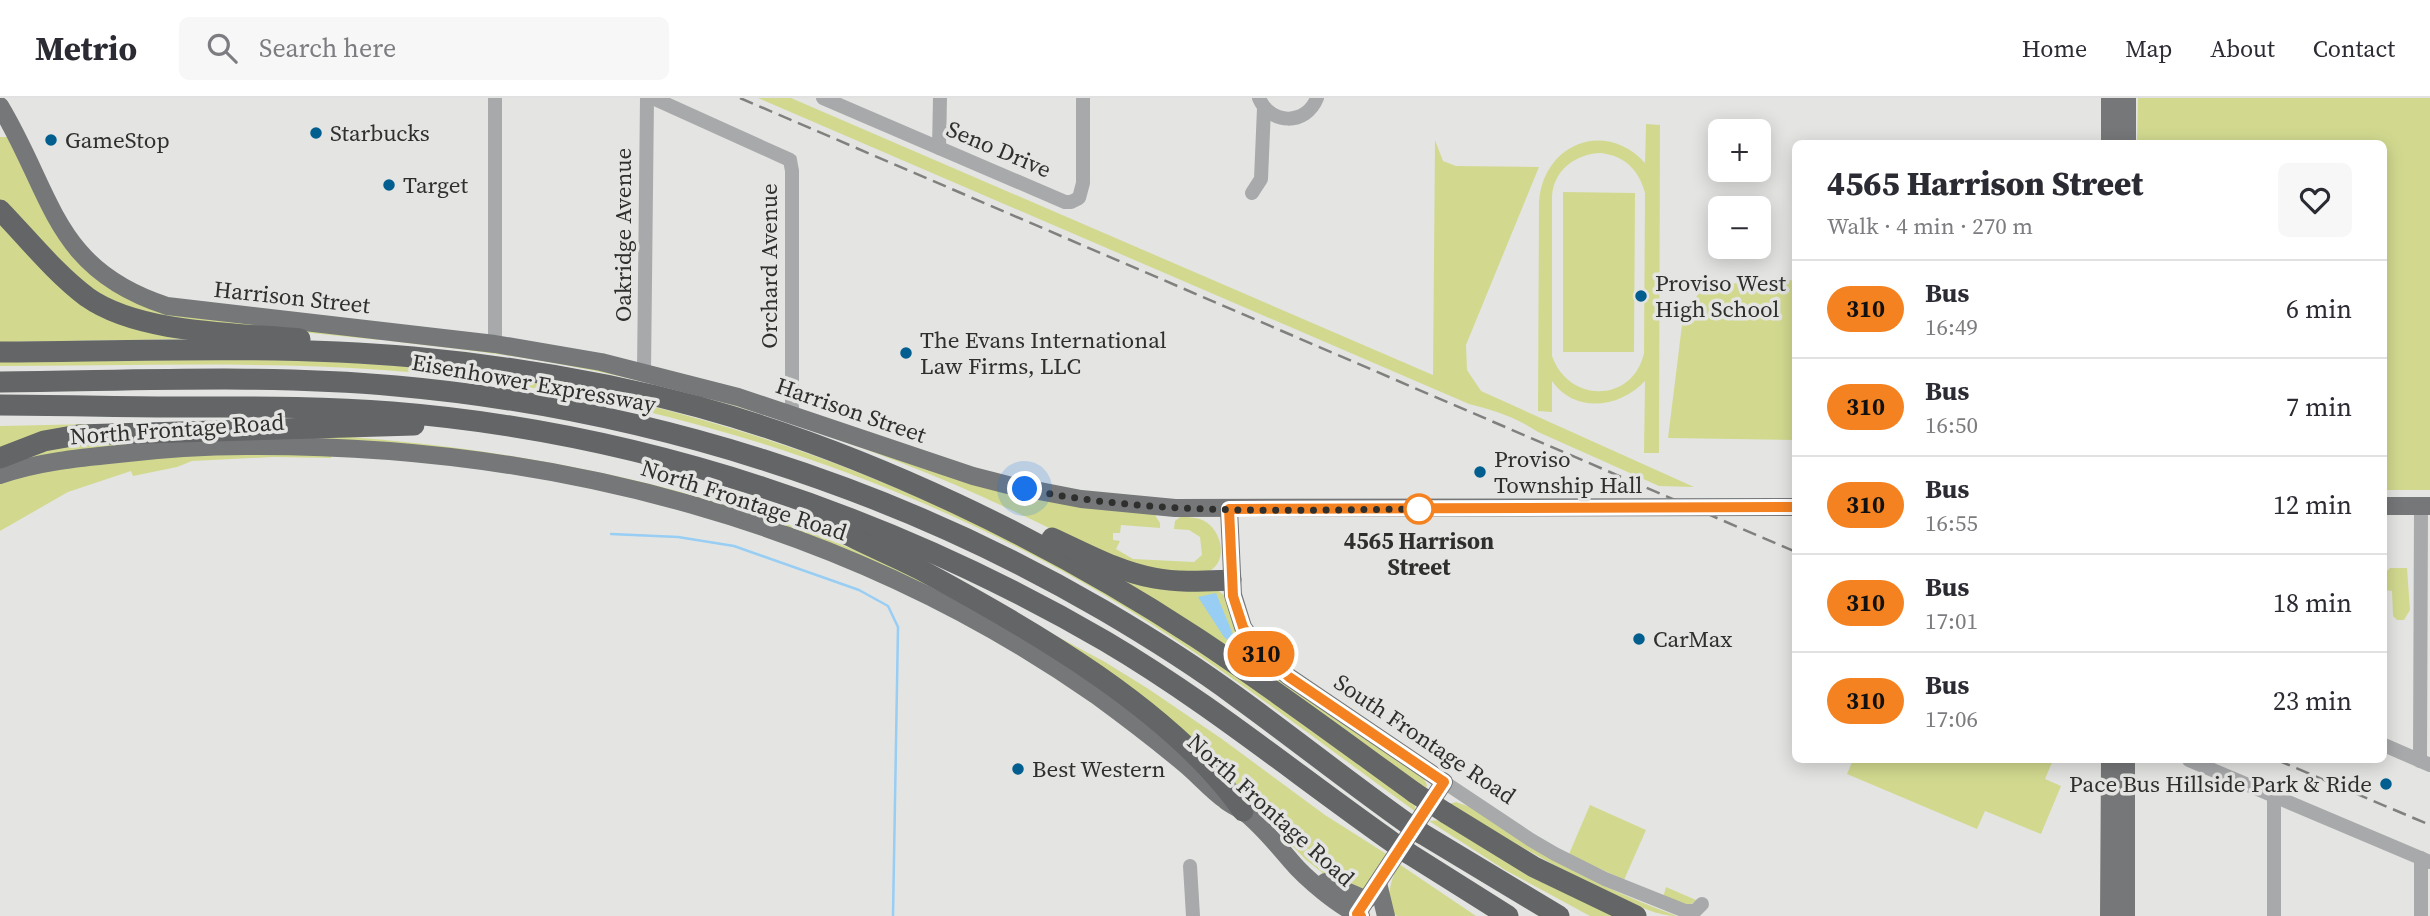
<!DOCTYPE html>
<meta charset="utf-8">
<style>
body{margin:0;font-family:"Source Serif 4",serif;background:#f7f7f7;color:#2b2b33;height:100vh;display:flex;flex-direction:column;font-size:26px;white-space:nowrap}
*{box-sizing:border-box;margin:0}
p{font-size:23px;color:#7c7c81}
.icon{flex:none;width:38px;height:38px;fill:none;stroke:currentColor;stroke-width:2;stroke-linecap:round;stroke-linejoin:round}
.map{position:relative;flex:1;overflow:hidden}
.details{position:absolute;left:1792px;top:42px;width:595px;height:623px;display:flex;flex-direction:column;background:#fff;border-radius:10px;box-shadow:0 4px 18px #0003}
.details>*{flex:none}
.badge{padding:0 14px;border-radius:23px;font-size:24px;line-height:46px}
.buttons{position:absolute;left:1708px;top:21px;display:grid;gap:14px}
.buttons a{display:grid;place-items:center;width:63px;height:63px;border-radius:10px;background:#fff;box-shadow:0 4px 18px #0003;font-size:35px}
.you{position:absolute;width:35px;height:35px;margin:-18px;border:5px solid #fff;border-radius:50%;background:#1a73e8;box-shadow:0 0 0 10px #1a73e833}
.map>.badge{position:absolute;translate:-50% -50%;box-shadow:0 0 0 4px #fff}
.round{display:grid;place-items:center;flex:none;width:74px;height:74px;border-radius:10px;background:#f7f7f7}
.summary{display:flex;align-items:center;justify-content:space-between;height:119px;padding:0 35px}
h1{font-size:33px;font-weight:800;line-height:52px}
ul{padding:0;list-style:none}
li{display:flex;align-items:center;gap:21px;height:98px;padding:0 35px;border-top:2px solid #e1e1e2}
li div{flex:1}
li b{display:block;font-size:26px}
li em{font-style:normal}
li .badge{min-width:77px;font-weight:700;text-align:center}
header{display:flex;align-items:center;gap:42px;box-sizing:border-box;height:98px;padding:0 35px;background:#fff;border-bottom:2px solid #e1e1e2}
header strong{font-size:33px}
nav{display:flex;gap:38px;margin-inline-start:auto;font-size:24px}
.search{width:490px;height:63px;background:#f7f7f7;display:flex;align-items:center;gap:18px;box-sizing:border-box;padding:0 24px;border-radius:10px;color:#7c7c81;font-size:26px}
.map>svg:first-child{display:block}
.green{fill:#d2d98f;fill-rule:evenodd}
.water{fill:#98cdf4}
.lines{fill:none;stroke-linecap:round;stroke-linejoin:round}
.stream{stroke:#98cdf4;stroke-width:2.5}
.minor{stroke:#a8a9aa;stroke-width:14}
.major{stroke:#757779;stroke-width:18}
.highway{stroke:#636567;stroke-width:21}
.rail{stroke:#80807e;stroke-width:2.5;stroke-dasharray:14 7;stroke-linecap:butt}
.highway-bridge{stroke:#636567;stroke-width:21}
.line-casing{stroke:#fff;stroke-width:16}
.line{stroke:#f58220;stroke-width:10}
.walk{stroke:#2f2f2e;stroke-width:7;stroke-dasharray:0 12.6}
.poi-dot{fill:#025e8f;stroke:#e4e5e2;stroke-width:2.5}
.stop-dot{fill:#fff;stroke:#f58220;stroke-width:3.5}
.labels{text-anchor:middle;dominant-baseline:central;stroke-width:7;stroke-linejoin:round;paint-order:stroke}
.poi-label{font-size:23px;fill:#2f2f2e;stroke:#e4e5e2;text-anchor:start}
.street-label{font-size:23px;fill:#2f2f2e;stroke:#e4e5e2}
.stop-label{font-size:23px;font-weight:bold;fill:#2f2f2e;stroke:#e4e5e2}
</style>
<header>
<strong>Metrio</strong>
<div class="search"><svg class="icon" aria-label="search" viewBox="0 0 24 24"><circle cx="10" cy="10" r="6"/><path d="M15 15l6 6"/></svg>Search here</div>
<nav><a>Home</a><a>Map</a><a>About</a><a>Contact</a></nav>
</header>
<div class="map">
<svg width="2430" height="818" viewBox="0 0 2430 818">
<rect width="100%" height="100%" fill="#e4e5e2"/>
<!-- green -->
<g class="green">
<path d="M 758,0 L 791,0 L 1433,277 L 1435,42 L 1443,63 L 1456,68 L 1539,69 L 1466,247 L 1467,272 L 1481,293 L 1694,389 L 1659,388 L 1538,334 C 1517,320 1494,312 1469,306 Z"/>
<path d="M 2138,0 L 2430,0 L 2430,392 L 2384,392 L 2384,46 L 2137,45 Z"/>
<path d="M 1646,26 L 1660,27 L 1659,355 L 1644,355 L 1645,283 C 1620,310 1575,316 1552,283 L 1552,314 L 1538,313 L 1539,104 C 1543,46 1605,21 1645,65 ZM 1601,55 C 1625,58 1639,72 1645,95 L 1644,255 C 1633,305 1569,306 1552,258 L 1552,98 C 1554,72 1575,56 1601,55 Z"/>
<path d="M 0,39 L 7,39 L 46,116 L 62,144 L 180,218 L 380,239 L 380,242 L 221,226 L 138,215 L 89,190 L 0,102 Z"/>
<path d="M 1563,94 L 1635,95 L 1634,254 L 1563,254 Z"/>
<path d="M 0,120 L 66,188 L 190,241 L 0,244 Z"/>
<path d="M 1795,182 L 1795,342 L 1668,340 L 1683,219 L 1704,187 Z"/>
<path d="M 390,240 L 515,255 L 659,284 L 810,328 L 1155,417 L 1160,425 L 1160,430 L 1121,427 L 1120,435 L 1113,435 L 1113,442 L 1120,443 L 1116,451 L 1133,461 L 1194,464 L 1202,457 L 1200,439 L 1189,432 L 1174,431 L 1175,423 L 1180,419 C 1189,419 1198,419 1206,424 C 1223,435 1229,467 1205,475 C 1184,483 1154,471 1133,466 C 1102,459 1073,442 1045,428 C 997,405 949,383 899,364 C 783,319 661,283 537,262 C 488,254 439,249 390,243 Z"/>
<path d="M 258,261 C 326,263 394,266 461,274 C 642,294 818,350 982,428 C 1004,439 1028,449 1050,461 C 1178,531 1295,620 1414,704 L 1416,714 C 1304,633 1196,548 1075,480 C 871,365 618,288 383,272 C 256,263 128,268 0,268 L 0,262 Z"/>
<path d="M 92,326 L 0,354 L 0,328 Z"/>
<path d="M 337,338 C 531,352 723,391 901,472 C 925,483 948,498 971,510 L 901,476 L 816,441 L 403,347 L 0,366 L 59,345 Z"/>
<path d="M 332,354 L 331,360 L 273,359 L 192,363 L 177,369 L 133,378 L 131,373 L 68,394 L 0,433 L 0,383 L 58,369 L 154,358 Z"/>
<path d="M 2390,470 L 2407,470 L 2410,512 L 2404,522 L 2397,522 L 2393,518 L 2392,493 L 2385,492 L 2386,474 Z"/>
<path d="M 1119,479 L 1217,492 L 1224,497 L 1241,545 L 1261,569 L 1259,571 Z"/>
<path d="M 1047,533 L 1105,564 L 1147,590 L 1222,641 L 1325,717 L 1388,757 L 1362,793 L 1324,776 L 1306,762 L 1233,686 Z"/>
<path d="M 1269,576 L 1423,679 L 1427,687 L 1426,690 L 1268,577 Z"/>
<path d="M 1853,662 L 2053,662 L 2045,681 L 2061,688 L 2041,736 L 1985,713 L 1977,731 L 1847,676 Z"/>
<path d="M 1456,704 L 1470,709 C 1534,753 1603,792 1677,818 C 1657,818 1639,808 1621,800 C 1561,773 1505,740 1449,706 Z"/>
<path d="M 1590,707 L 1646,732 L 1624,782 L 1569,756 Z"/>
<path d="M 1441,722 L 1615,818 L 1590,818 L 1505,772 L 1429,723 Z"/>
<path d="M 1399,766 L 1476,818 L 1397,818 L 1389,811 C 1388,793 1391,781 1399,766 Z"/>
<path d="M 1666,789 L 1696,802 L 1689,808 L 1663,799 Z"/>
</g>
<!-- water -->
<path class="water" d="M 1216,495 L 1237,546 L 1235,548 L 1224,539 L 1198,499 Z"/>
<g class="lines">
<!-- stream -->
<path class="stream" d="M 611,436 L 678,439 L 734,448 L 859,492 L 888,508 L 898,529 L 893,818"/>
<!-- minor -->
<g class="minor">
<path d="M 653,0 L 790,62 L 792,73 L 792,316"/>
<path d="M 823,0 L 1065,104 L 1071,104 L 1079,100 L 1083,85 L 1083,0"/>
<path d="M 1259,0 C 1270,27 1306,28 1317,0"/>
<path d="M 939,50 L 940,0"/>
<path d="M 1252,95 L 1261,81 L 1264,10"/>
<path d="M 495,246 L 495,0"/>
<path d="M 644,274 L 647,0"/>
<path d="M 2384,647 L 2430,667"/>
<path d="M 2189,662 L 2430,764"/>
<path d="M 2420,663 L 2421,408"/>
<path d="M 1444,684 L 1531,742 L 1555,756 L 1605,781 L 1685,813 L 1695,813 L 1702,806"/>
<path d="M 2274,697 L 2274,818"/>
<path d="M 1190,768 L 1193,818"/>
<path d="M 2421,818 L 2421,760"/>
</g>
<!-- major -->
<g class="major">
<path d="M 0,8 C 54,98 53,171 167,208 L 495,246 L 601,264 L 738,299 L 973,378 L 1008,387 L 1081,401 L 1175,410 L 1796,409"/>
<path d="M 2110,46 L 2110,0"/>
<path d="M 2127,46 L 2127,0"/>
<path d="M 0,377 C 38,364 78,360 118,356 C 160,351 203,348 246,348 C 548,346 848,423 1097,598 C 1127,620 1157,643 1186,667 C 1199,678 1211,692 1225,702 C 1231,707 1238,710 1244,714 C 1262,728 1276,746 1291,763 C 1306,781 1340,809 1361,818"/>
<path d="M 2384,408 L 2430,408"/>
<path d="M 1229,411 L 1233,497 L 1243,529 L 1261,556 L 1289,579 L 1444,684 L 1357,816"/>
<path d="M 2126,662 L 2126,818"/>
<path d="M 1325,784 L 1367,802"/>
<path d="M 1378,785 L 1386,818"/>
<path d="M 2109,818 L 2110,662"/>
</g>
<!-- highway -->
<g class="highway">
<path d="M 0,112 C 28,141 55,175 87,199 C 139,236 237,235 300,241"/>
<path d="M 0,254 C 137,253 276,247 413,259 C 509,268 606,284 699,309 C 870,356 1049,443 1197,540 C 1271,589 1343,643 1415,695"/>
<path d="M 0,284 C 132,283 265,276 396,288 C 643,310 889,387 1103,512 C 1149,539 1194,567 1237,599 C 1295,641 1350,685 1408,726"/>
<path d="M 0,307 C 58,307 116,309 174,309 C 247,309 319,308 392,314 C 642,334 888,417 1105,543 C 1207,603 1298,678 1395,746"/>
<path d="M 0,360 L 44,343 L 78,337 L 414,327"/>
<path d="M 810,414 C 844,439 885,453 923,473 C 1029,530 1174,613 1243,713"/>
<path d="M 1052,440 C 1085,455 1119,474 1154,480 C 1180,485 1205,483 1231,482"/>
<path d="M 1446,715 L 1534,769 L 1636,818"/>
<path d="M 1421,735 L 1559,818"/>
<path d="M 1408,755 L 1508,818"/>
</g>
<!-- rail -->
<g class="rail">
<path d="M 740,0 L 1796,454"/>
<path d="M 2277,662 L 2430,727"/>
</g>
<!-- highway-bridge -->
<g class="highway-bridge">
<path d="M 1415,695 L 1446,715"/>
<path d="M 1408,726 L 1421,735"/>
<path d="M 1395,746 L 1408,755"/>
</g>
</g>
<g class="lines">
<!-- line casing -->
<g class="line-casing">
<path id="line" d="M 1361,818 L 1357,816 L 1444,684 L 1289,579 L 1260,554 L 1243,529 L 1233,498 L 1229,411 L 1796,409"/>
</g>
<!-- line -->
<use href="#line" class="line"/>
<!-- walk -->
<path class="walk" d="M 1025,391 C 1154,418 1287,412 1419,411"/>
</g>
<!-- markers -->
<g class="poi-dot">
<circle cx="316" cy="35" r="7"/>
<circle cx="51" cy="42" r="7"/>
<circle cx="389" cy="87" r="7"/>
<circle cx="1641" cy="198" r="7"/>
<circle cx="906" cy="255" r="7"/>
<circle cx="1480" cy="374" r="7"/>
<circle cx="1639" cy="541" r="7"/>
<circle cx="1018" cy="671" r="7"/>
<circle cx="2386" cy="686" r="7"/>
</g>
<circle class="stop-dot" cx="1419" cy="411" r="14"/>
<g class="labels">
<!-- poi labels -->
<g class="poi-label">
<text x="330" y="35">Starbucks</text>
<text x="65" y="42">GameStop</text>
<text x="403" y="87">Target</text>
<text x="1655" y="185">Proviso West<tspan x="1655" dy="26">High School</tspan></text>
<text x="920" y="242">The Evans International<tspan x="920" dy="26">Law Firms, LLC</tspan></text>
<text x="1494" y="361">Proviso<tspan x="1494" dy="26">Township Hall</tspan></text>
<text x="1653" y="541">CarMax</text>
<text x="1032" y="671">Best Western</text>
<text x="2372" y="686" text-anchor="end">Pace Bus Hillside Park &amp; Ride</text>
</g>
<!-- street labels -->
<g class="street-label">
<text transform="translate(999 51) rotate(23)">Seno Drive</text>
<text transform="translate(623 137) rotate(-90)">Oakridge Avenue</text>
<text transform="translate(769 168) rotate(-90)">Orchard Avenue</text>
<text transform="translate(292 199) rotate(6)">Harrison Street</text>
<text transform="translate(534 285) rotate(10)">Eisenhower Expressway</text>
<text transform="translate(851 312) rotate(19)">Harrison Street</text>
<text transform="translate(177 331) rotate(-4)">North Frontage Road</text>
<text transform="translate(744 402) rotate(18)">North Frontage Road</text>
<text transform="translate(1425 641) rotate(34)">South Frontage Road</text>
<text transform="translate(1271 712) rotate(42)">North Frontage Road</text>
</g>
<!-- stop labels -->
<g class="stop-label">
<text x="1419" y="443">4565 Harrison<tspan x="1419" dy="26">Street</tspan></text>
</g>
</g>
</svg>
<div class="buttons">
<a>+</a>
<a>−</a>
</div>
<div class="you" style="left:1025px;top:391px"></div>
<b class="badge" style="left:1261px;top:556px;background:#f58220;color:#111">310</b>
<section class="details">
<div class="summary"><div><h1>4565 Harrison Street</h1><p>Walk · 4 min · 270 m</p></div><a class="round"><svg class="icon" aria-label="heart" viewBox="0 0 24 24"><path d="M12 20l-8-8c-3-5 5-10 8-4 3-6 11-1 8 4z"/></svg></a></div>
<ul>
<li><span class="badge" style="background:#f58220;color:#111">310</span><div><b>Bus</b><p>16:49</p></div><em>6 min</em></li>
<li><span class="badge" style="background:#f58220;color:#111">310</span><div><b>Bus</b><p>16:50</p></div><em>7 min</em></li>
<li><span class="badge" style="background:#f58220;color:#111">310</span><div><b>Bus</b><p>16:55</p></div><em>12 min</em></li>
<li><span class="badge" style="background:#f58220;color:#111">310</span><div><b>Bus</b><p>17:01</p></div><em>18 min</em></li>
<li><span class="badge" style="background:#f58220;color:#111">310</span><div><b>Bus</b><p>17:06</p></div><em>23 min</em></li>
</ul>
</section>
</div>
